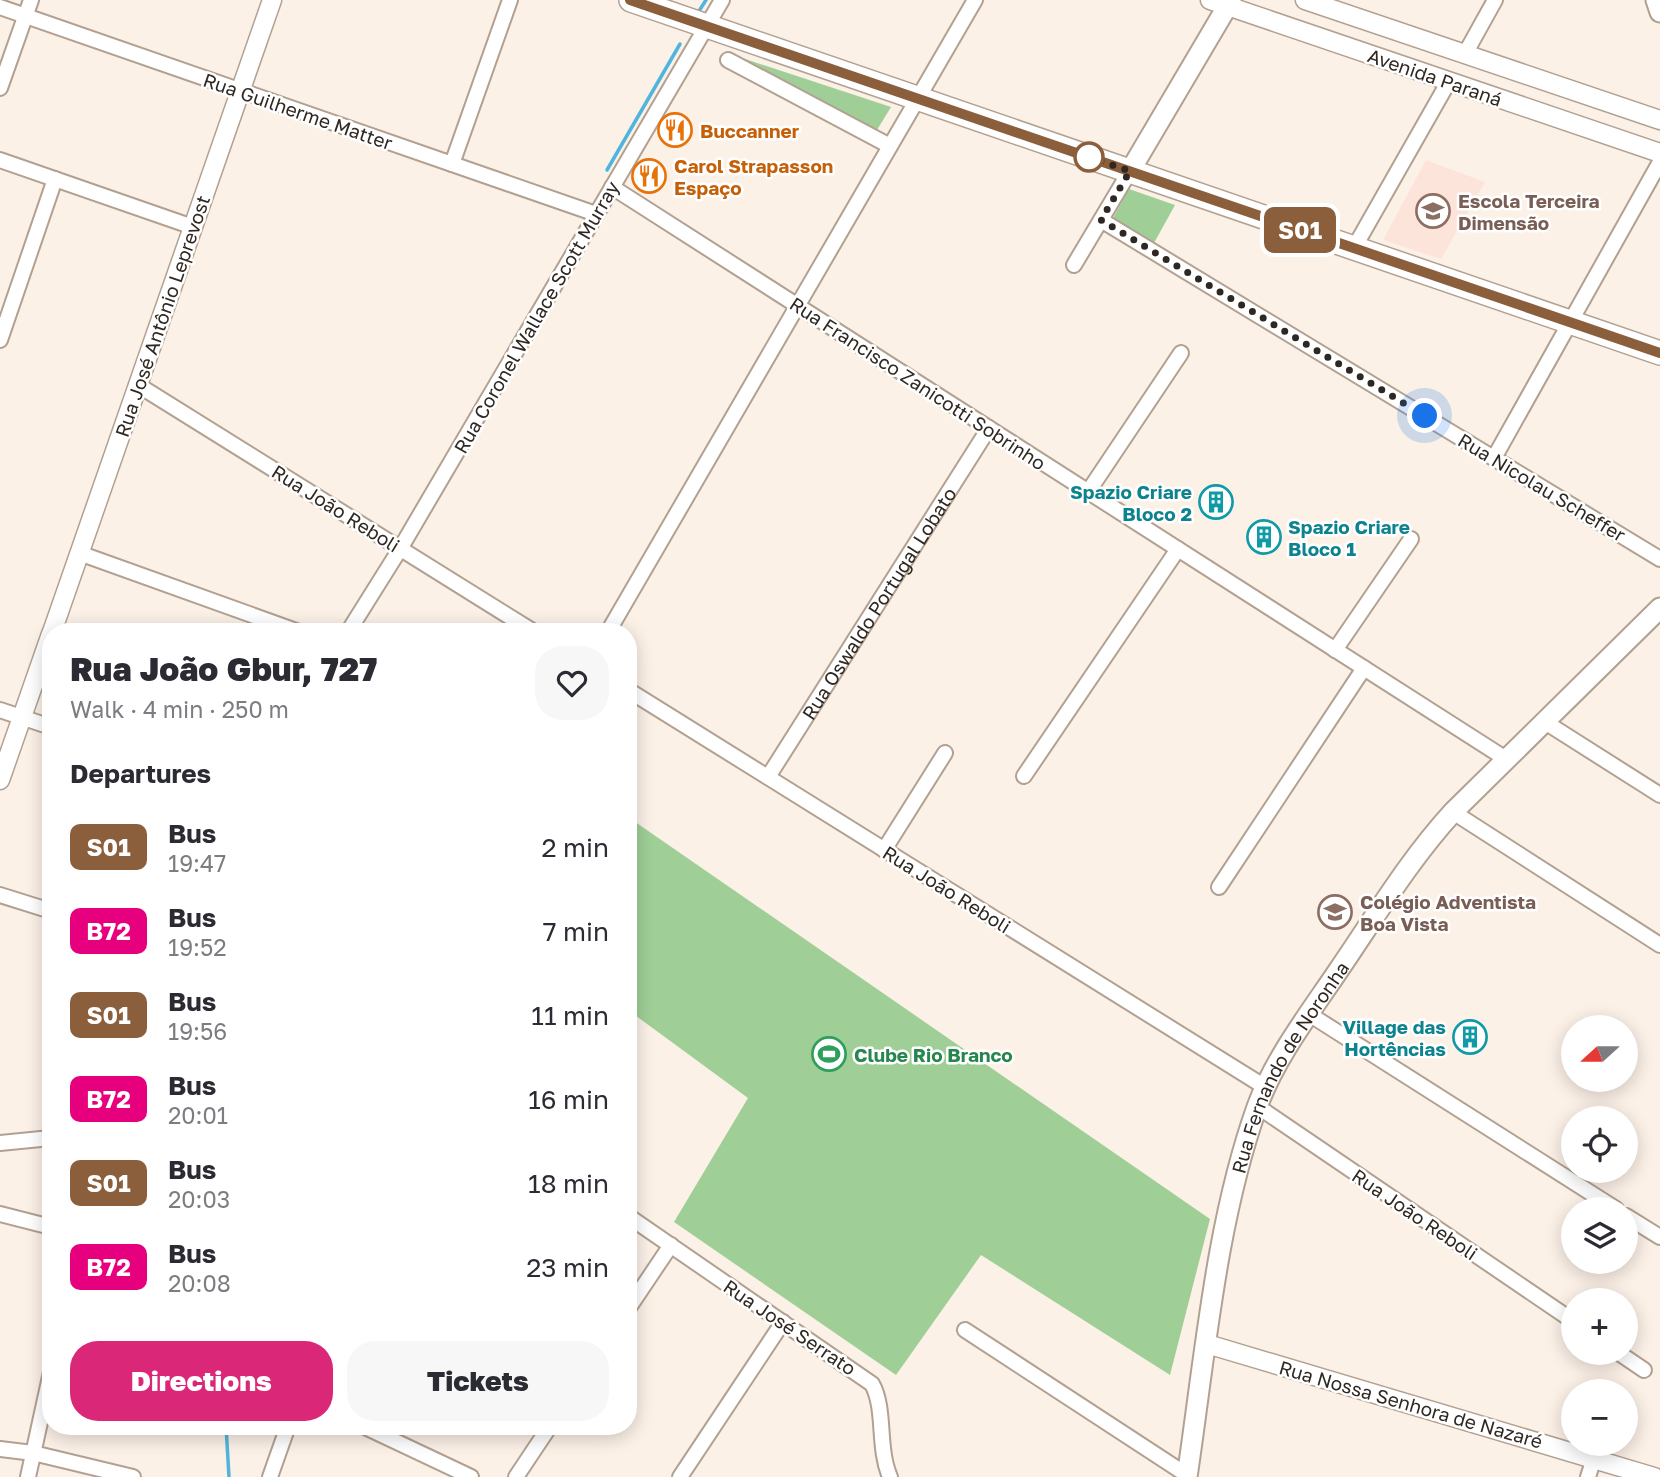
<!DOCTYPE html>
<meta charset="utf-8">
<style>
body{margin:0;font-family:"Golos Text",sans-serif;background:#f7f7f7;color:#2b2b33;height:100vh;display:flex;flex-direction:column;font-size:26px;white-space:nowrap}
*{box-sizing:border-box;margin:0}
p{font-size:23px;color:#7c7c81}
.icon{flex:none;width:38px;height:38px;fill:none;stroke:currentColor;stroke-width:2;stroke-linecap:round;stroke-linejoin:round}
.map{position:relative;flex:1;overflow:hidden}
.sheet{position:absolute;left:42px;top:623px;width:595px;height:812px;display:flex;flex-direction:column;background:#fff;border-radius:28px;box-shadow:0 4px 18px #0003}
.sheet>*{flex:none}
.badge{padding:0 14px;border-radius:10px;font-size:24px;line-height:46px}
.needle{width:46px;rotate:249deg}
.buttons{position:absolute;left:1561px;top:1015px;display:grid;gap:14px}
.buttons a{display:grid;place-items:center;width:77px;height:77px;border-radius:50%;background:#fff;box-shadow:0 4px 18px #0003;font-size:35px}
.you{position:absolute;width:35px;height:35px;margin:-18px;border:5px solid #fff;border-radius:50%;background:#1a73e8;box-shadow:0 0 0 10px #1a73e833}
.map>.badge{position:absolute;translate:-50% -50%;box-shadow:0 0 0 4px #fff}
h2{padding:0 28px;font-size:26px;line-height:63px}
.round{display:grid;place-items:center;flex:none;width:74px;height:74px;border-radius:28px;background:#f7f7f7}
.overview{display:flex;align-items:center;justify-content:space-between;height:119px;padding:0 28px}
h1{font-size:33px;font-weight:800;line-height:52px}
.cta{display:flex;gap:14px;margin-top:auto;padding:14px 28px}
.cta a{flex:1;height:80px;border-radius:28px;background:#db2777;color:#fff;font-size:28px;font-weight:800;line-height:80px;text-align:center}
.cta a+a{background:#f7f7f7;color:#2b2b33}
ul{padding:0;list-style:none}
li{display:flex;align-items:center;gap:21px;height:84px;padding:0 28px}
li div{flex:1}
li b{display:block;font-size:26px}
li em{font-style:normal}
li .badge{min-width:77px;font-weight:700;text-align:center}
.map>svg:first-child{display:block}
.education{fill:#fce4da}
.green{fill:#9fcf97}
.lines{fill:none;stroke-linecap:round;stroke-linejoin:round}
.stream{stroke:#50b5de;stroke-width:3.5}
.minor-casing{stroke:#b2a191;stroke-width:18}
.tertiary-casing{stroke:#b2a191;stroke-width:21}
.secondary-casing{stroke:#b2a191;stroke-width:23}
.primary-casing{stroke:#b2a191;stroke-width:26}
.minor{stroke:#fff;stroke-width:14}
.tertiary{stroke:#fff;stroke-width:18}
.secondary{stroke:#fff;stroke-width:19}
.primary{stroke:#fff;stroke-width:23}
.line-casing{stroke:#fff;stroke-width:16}
.line{stroke:#8b5e3c;stroke-width:10}
.walk{stroke:#2f2822;stroke-width:7;stroke-dasharray:0 12.6}
.stop-dot{fill:#fff;stroke:#8b5e3c;stroke-width:3.5}
.labels{text-anchor:middle;dominant-baseline:central;stroke-width:5;stroke-linejoin:round;paint-order:stroke}
.street-label{font-size:19px;fill:#2f2822;stroke:#fff}
.food-label{font-size:19px;font-weight:bold;fill:#c56008;stroke:#fff;text-anchor:start}
.education-label{font-size:19px;font-weight:bold;fill:#785e54;stroke:#fff;text-anchor:start}
.culture-label{font-size:19px;font-weight:bold;fill:#0d838f;stroke:#fff;text-anchor:end}
.leisure-label{font-size:19px;font-weight:bold;fill:#27864d;stroke:#fff;text-anchor:start}
</style>
<div class="map">
<svg width="1660" height="1477" viewBox="0 0 1660 1477">
<rect width="100%" height="100%" fill="#fcf1e7"/>
<!-- education -->
<path class="education" d="M 1426,160 L 1485,182 L 1441,259 L 1383,240 Z"/>
<!-- green -->
<g class="green">
<path d="M 742,58 L 891,107 L 877,130 Z"/>
<path d="M 1129,189 L 1175,205 L 1154,243 L 1113,218 Z"/>
<path d="M 628,817 L 1210,1219 L 1170,1375 L 981,1255 L 896,1375 L 674,1222 L 748,1098 L 628,1010 Z"/>
</g>
<g class="lines">
<!-- stream -->
<g class="stream">
<path d="M 699,11 L 706,0"/>
<path d="M 607,170 L 680,44"/>
<path d="M 226,1426 L 229,1477"/>
</g>
<!-- minor casing -->
<g class="minor-casing">
<g id="minor">
<path d="M 0,7 L 596,214"/>
<path d="M 1465,54 L 1495,0"/>
<path d="M 728,60 L 890,146"/>
<path d="M 0,88 L 31,0"/>
<path d="M 0,160 L 193,227"/>
<path d="M 452,164 L 510,0"/>
<path d="M 612,187 L 1506,759"/>
<path d="M 1101,220 L 1660,559"/>
<path d="M 1354,248 L 1449,81"/>
<path d="M 1074,265 L 1130,171"/>
<path d="M 0,340 L 55,179"/>
<path d="M 138,385 L 534,632"/>
<path d="M 1494,458 L 1660,162"/>
<path d="M 1088,492 L 1181,353"/>
<path d="M 79,553 L 299,632"/>
<path d="M 348,632 L 400,549 L 722,0"/>
<path d="M 608,632 L 975,0"/>
<path d="M 1335,650 L 1411,539"/>
<path d="M 628,690 L 1265,1087"/>
<path d="M 0,710 L 51,727"/>
<path d="M 1545,722 L 1660,795"/>
<path d="M 1024,776 L 1178,549"/>
<path id="s1" d="M 768,777 L 989,428"/>
<path d="M 1453,812 L 1660,945"/>
<path d="M 884,850 L 945,753"/>
<path d="M 1219,887 L 1364,668"/>
<path d="M 0,895 L 51,911"/>
<path d="M 1309,1014 L 1616,1209"/>
<path d="M 1257,1106 L 1573,1321"/>
<path d="M 0,1143 L 51,1138"/>
<path d="M 0,1214 L 51,1227"/>
<path d="M 628,1216 L 872,1384 C 886,1409 877,1447 890,1477"/>
<path d="M 1626,1216 L 1660,1237"/>
<path d="M 628,1309 L 671,1245"/>
<path d="M 965,1330 L 1187,1475"/>
<path d="M 1619,1353 L 1644,1370"/>
<path d="M 363,1426 L 471,1477"/>
<path d="M 0,1449 L 33,1453 L 133,1477"/>
<path d="M 28,1477 L 51,1372"/>
<path d="M 270,1477 L 288,1426"/>
<path d="M 516,1477 L 550,1426"/>
<path d="M 680,1477 L 783,1322"/>
<path d="M 1588,1477 L 1594,1458"/>
</g>
</g>
<!-- tertiary casing -->
<g class="tertiary-casing">
<g id="tertiary">
<path d="M 1210,0 L 1660,153"/>
<path d="M 1305,0 L 1660,120"/>
<path d="M 52,632 L 272,0"/>
<path d="M 0,780 L 51,634"/>
<path d="M 1207,1344 L 1654,1477"/>
</g>
</g>
<!-- secondary casing -->
<g class="secondary-casing">
<g id="secondary">
<path d="M 1656,0 L 1660,12"/>
<path d="M 1130,171 L 1231,0"/>
<path id="s2" d="M 1187,1477 C 1205,1356 1216,1222 1257,1107 C 1275,1058 1309,1014 1338,971 C 1375,917 1409,860 1453,812 L 1660,608"/>
</g>
</g>
<!-- primary casing -->
<g class="primary-casing">
<path id="primary" d="M 631,0 L 1660,353"/>
</g>
<!-- minor -->
<use href="#minor" class="minor"/>
<!-- tertiary -->
<use href="#tertiary" class="tertiary"/>
<!-- secondary -->
<use href="#secondary" class="secondary"/>
<!-- primary -->
<use href="#primary" class="primary"/>
</g>
<g class="lines">
<!-- line casing -->
<g class="line-casing">
<path id="line" d="M 630,0 L 1660,353"/>
</g>
<!-- line -->
<use href="#line" class="line"/>
<!-- walk -->
<path class="walk" d="M 1089,157 L 1130,171 L 1101,220 L 1425,416"/>
</g>
<!-- icons -->
<defs>
<g id="restaurant-ring" transform="scale(1.75)"><circle r="9.5" fill="#fff" stroke="#e8710a" stroke-width="1.5"/><path d="M-5-6h1v4h1v-4h1v4h1v-4h1v5L-1.5 .5V6h-2V.5L-5-1ZM5-6V6H3V1.5H1.5Q1.5-4 5-6Z" fill="#e8710a"/></g>
<g id="school-ring" transform="scale(1.75)"><circle r="9.5" fill="#fff" stroke="#8d6e63" stroke-width="1.5"/><path d="M0-5L7-2L0 1L-7-2ZM-4 1L0 2.5L4 1V4Q0 6-4 4Z" fill="#8d6e63"/></g>
<g id="building-ring" transform="scale(1.75)"><circle r="9.5" fill="#fff" stroke="#0f9aa8" stroke-width="1.5"/><path d="M-4-6H4V6H1V3H-1V6H-4ZM-2.5-4.3h1.7v1.8h-1.7ZM.8-4.3h1.7v1.8H.8ZM-2.5-1h1.7V.8h-1.7ZM.8-1h1.7V.8H.8Z" fill="#0f9aa8"/></g>
<g id="stadium-ring" transform="scale(1.75)"><circle r="9.5" fill="#fff" stroke="#2e9e5b" stroke-width="1.5"/><path d="M0-5a6.5 5 0 1 0 0 10a6.5 5 0 1 0 0-10ZM-3.5-1.8h7v3.6h-7Z" fill="#2e9e5b"/></g>
</defs>
<g fill-rule="evenodd">
<use href="#restaurant-ring" x="675" y="130"/>
<use href="#restaurant-ring" x="649" y="176"/>
<use href="#school-ring" x="1433" y="211"/>
<use href="#building-ring" x="1216" y="502"/>
<use href="#building-ring" x="1264" y="537"/>
<use href="#school-ring" x="1335" y="912"/>
<use href="#building-ring" x="1470" y="1037"/>
<use href="#stadium-ring" x="829" y="1054"/>
</g>
<!-- markers -->
<circle class="stop-dot" cx="1089" cy="157" r="14"/>
<g class="labels">
<!-- street labels -->
<g class="street-label">
<text transform="translate(1435 77) rotate(19)">Avenida Paraná</text>
<text transform="translate(298 111) rotate(19)">Rua Guilherme Matter</text>
<text transform="translate(162 316) rotate(-71)">Rua José Antônio Leprevost</text>
<text transform="translate(536 317) rotate(-60)">Rua Coronel Wallace Scott Murray</text>
<text transform="translate(918 383) rotate(33)">Rua Francisco Zanicotti Sobrinho</text>
<text transform="translate(1542 487) rotate(31)">Rua Nicolau Scheffer</text>
<text transform="translate(336 508) rotate(32)">Rua João Reboli</text>
<text stroke="none"><textPath href="#s1" startOffset="206">Rua Oswaldo Portugal Lobato</textPath></text>
<text transform="translate(947 889) rotate(32)">Rua João Reboli</text>
<text stroke="none"><textPath href="#s2" startOffset="427">Rua Fernando de Noronha</textPath></text>
<text transform="translate(1415 1214) rotate(34)">Rua João Reboli</text>
<text transform="translate(790 1327) rotate(34)">Rua José Serrato</text>
<text transform="translate(1411 1404) rotate(16)">Rua Nossa Senhora de Nazaré</text>
</g>
<!-- food labels -->
<g class="food-label">
<text x="700" y="130">Buccanner</text>
<text x="674" y="165">Carol Strapasson<tspan x="674" dy="22">Espaço</tspan></text>
</g>
<!-- education labels -->
<g class="education-label">
<text x="1458" y="200">Escola Terceira<tspan x="1458" dy="22">Dimensão</tspan></text>
<text x="1360" y="901">Colégio Adventista<tspan x="1360" dy="22">Boa Vista</tspan></text>
</g>
<!-- culture labels -->
<g class="culture-label">
<text x="1192" y="491">Spazio Criare<tspan x="1192" dy="22">Bloco 2</tspan></text>
<text x="1288" y="526" text-anchor="start">Spazio Criare<tspan x="1288" dy="22">Bloco 1</tspan></text>
<text x="1446" y="1026">Village das<tspan x="1446" dy="22">Hortências</tspan></text>
</g>
<!-- leisure labels -->
<g class="leisure-label">
<text x="854" y="1054">Clube Rio Branco</text>
</g>
</g>
</svg>
<div class="buttons">
<a><svg class="needle" viewBox="-14 -14 28 28"><path d="M0-13l5 13h-10z" fill="#e53935"/><path d="M0 13l5-13h-10z" fill="#7c7c81"/></svg></a>
<a><svg class="icon" aria-label="locate" viewBox="0 0 24 24"><circle cx="12" cy="12" r="6"/><path d="M12 2v4M12 18v4M2 12h4M18 12h4"/></svg></a>
<a><svg class="icon" aria-label="layers" viewBox="0 0 24 24"><path d="M12 4l9 5-9 5-9-5zM3 14l9 5 9-5"/></svg></a>
<a>+</a>
<a>−</a>
</div>
<div class="you" style="left:1425px;top:416px"></div>
<b class="badge" style="left:1300px;top:230px;background:#8b5e3c;color:#fff">S01</b>
<section class="sheet">
<div class="overview"><div><h1>Rua João Gbur, 727</h1><p>Walk · 4 min · 250 m</p></div><a class="round"><svg class="icon" aria-label="heart" viewBox="0 0 24 24"><path d="M12 20l-8-8c-3-5 5-10 8-4 3-6 11-1 8 4z"/></svg></a></div>
<h2>Departures</h2>
<ul>
<li><span class="badge" style="background:#8b5e3c;color:#fff">S01</span><div><b>Bus</b><p>19:47</p></div><em>2 min</em></li>
<li><span class="badge" style="background:#e6007e;color:#fff">B72</span><div><b>Bus</b><p>19:52</p></div><em>7 min</em></li>
<li><span class="badge" style="background:#8b5e3c;color:#fff">S01</span><div><b>Bus</b><p>19:56</p></div><em>11 min</em></li>
<li><span class="badge" style="background:#e6007e;color:#fff">B72</span><div><b>Bus</b><p>20:01</p></div><em>16 min</em></li>
<li><span class="badge" style="background:#8b5e3c;color:#fff">S01</span><div><b>Bus</b><p>20:03</p></div><em>18 min</em></li>
<li><span class="badge" style="background:#e6007e;color:#fff">B72</span><div><b>Bus</b><p>20:08</p></div><em>23 min</em></li>
</ul>
<div class="cta"><a>Directions</a><a>Tickets</a></div>
</section>
</div>
